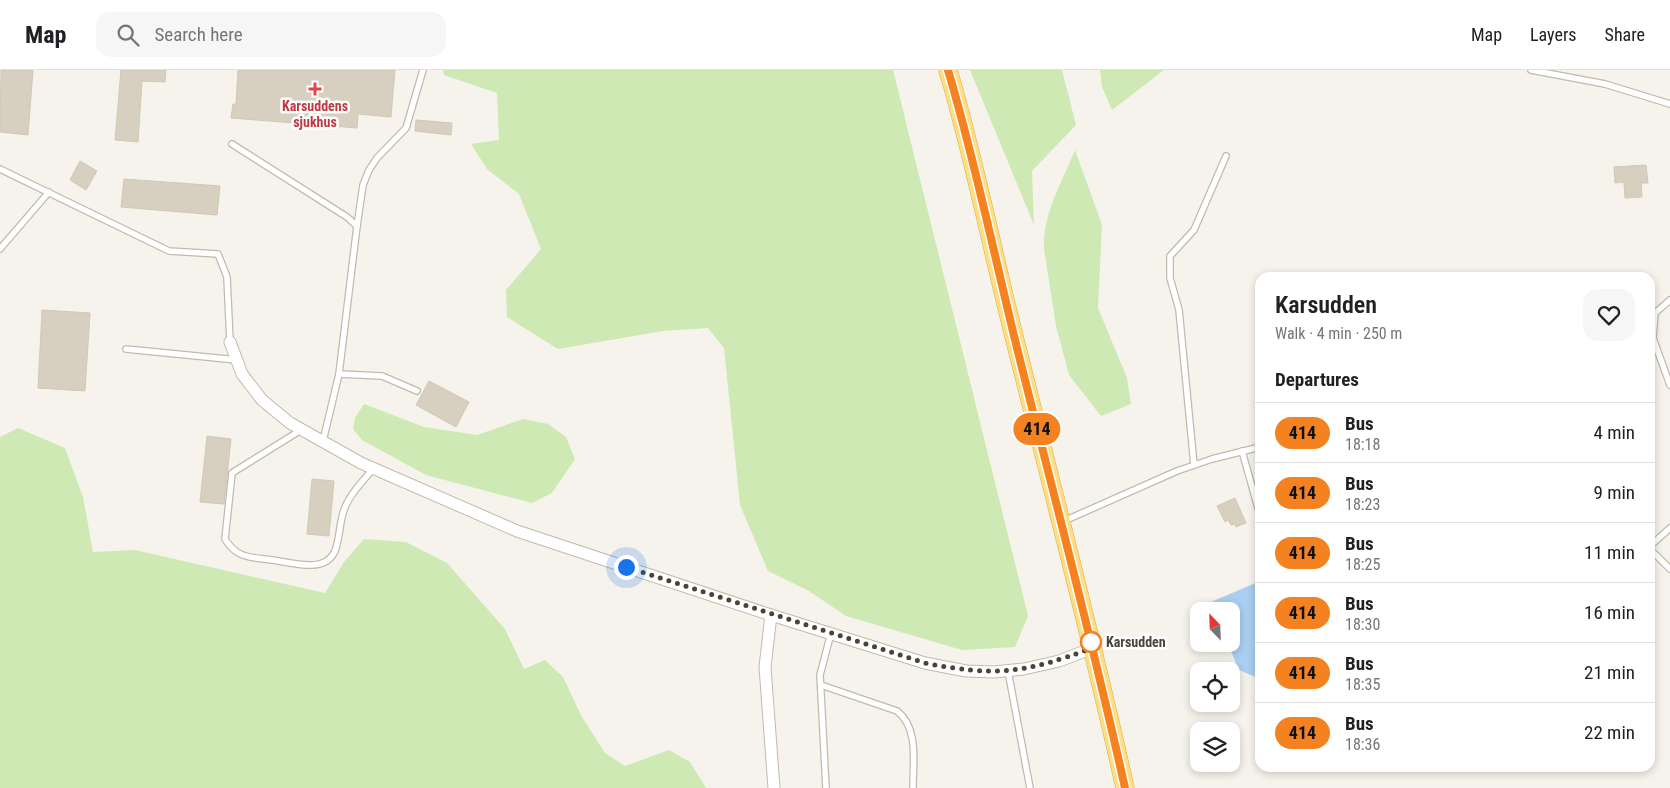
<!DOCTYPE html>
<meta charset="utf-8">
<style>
body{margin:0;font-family:"Roboto Condensed",sans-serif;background:#f6f6f6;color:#202124;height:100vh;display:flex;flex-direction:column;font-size:19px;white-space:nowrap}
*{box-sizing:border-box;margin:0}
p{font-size:16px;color:#757577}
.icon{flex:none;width:28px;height:28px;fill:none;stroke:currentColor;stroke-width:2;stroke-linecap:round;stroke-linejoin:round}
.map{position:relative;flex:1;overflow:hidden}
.details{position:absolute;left:1255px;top:202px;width:400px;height:500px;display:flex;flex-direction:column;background:#fff;border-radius:15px;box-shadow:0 2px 8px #0003}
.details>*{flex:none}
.badge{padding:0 10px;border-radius:16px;font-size:18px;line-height:32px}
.needle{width:32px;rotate:337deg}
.tools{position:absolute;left:1190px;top:532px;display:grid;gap:10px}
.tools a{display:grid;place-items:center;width:50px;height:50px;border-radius:10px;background:#fff;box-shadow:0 2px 8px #0003;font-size:25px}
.you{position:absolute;width:25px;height:25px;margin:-12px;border:4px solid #fff;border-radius:50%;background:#1a73e8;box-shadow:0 0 0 8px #1a73e833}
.map>.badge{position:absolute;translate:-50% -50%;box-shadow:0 0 0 2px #fff}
h2{padding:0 20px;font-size:19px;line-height:45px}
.round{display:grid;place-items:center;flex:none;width:52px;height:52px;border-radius:15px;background:#f6f6f6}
.head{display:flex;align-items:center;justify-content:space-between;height:85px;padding:0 20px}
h1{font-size:24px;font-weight:600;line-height:38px}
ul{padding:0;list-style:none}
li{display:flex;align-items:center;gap:15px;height:60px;padding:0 20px;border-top:1px solid #e0e0e0}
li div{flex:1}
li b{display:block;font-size:19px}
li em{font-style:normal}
li .badge{min-width:55px;font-weight:700;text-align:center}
header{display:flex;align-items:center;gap:30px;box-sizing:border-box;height:70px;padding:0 25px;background:#fff;border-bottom:1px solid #e0e0e0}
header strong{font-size:24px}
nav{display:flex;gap:28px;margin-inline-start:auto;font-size:18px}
.search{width:350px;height:45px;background:#f6f6f6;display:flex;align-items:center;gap:12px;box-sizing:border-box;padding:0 18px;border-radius:15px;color:#757577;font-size:19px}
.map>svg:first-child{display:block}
.green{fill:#cee9b4}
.water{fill:#a9cff1}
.building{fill:#d7cfc0;stroke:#d2c8b3}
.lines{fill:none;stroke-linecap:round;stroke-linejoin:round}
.service-casing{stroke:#c1bbad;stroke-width:8}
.minor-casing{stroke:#c1bbad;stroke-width:13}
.trunk-casing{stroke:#ddac3d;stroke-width:19}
.service{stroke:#fff;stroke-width:5.5}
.minor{stroke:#fff;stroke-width:11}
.trunk{stroke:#fdde85;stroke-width:18}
.line-casing{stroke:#fff;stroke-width:11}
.line{stroke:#f58220;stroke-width:8}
.walk{stroke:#4a4438;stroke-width:5;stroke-dasharray:0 9}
.health-dot{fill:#e0444e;stroke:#fff;stroke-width:2}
.stop-dot{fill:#fff;stroke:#f58220;stroke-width:2.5}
.labels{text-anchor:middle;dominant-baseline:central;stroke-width:5;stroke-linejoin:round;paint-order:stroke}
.health-label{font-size:14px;font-weight:bold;fill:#be3a42;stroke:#fff}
.stop-label{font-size:14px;font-weight:bold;fill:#4a4438;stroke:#fff;text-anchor:start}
</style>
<header>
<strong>Map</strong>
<div class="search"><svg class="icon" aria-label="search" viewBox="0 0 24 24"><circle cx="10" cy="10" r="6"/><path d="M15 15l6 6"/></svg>Search here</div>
<nav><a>Map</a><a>Layers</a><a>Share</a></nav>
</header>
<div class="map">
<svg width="1670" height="718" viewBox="0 0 1670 718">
<rect width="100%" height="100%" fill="#f5f3eb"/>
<!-- green -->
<g class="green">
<path d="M 443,0 L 893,0 L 1028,546 L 1015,577 L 962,580 L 846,546 L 809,521 L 768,501 L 740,435 L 724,278 L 708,258 L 663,261 L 558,279 L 507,247 L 506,220 L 541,179 L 519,124 L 487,99 L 471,74 L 499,70 L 497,23 L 444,5 Z"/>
<path d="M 970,0 L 1062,0 L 1076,55 L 1032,101 L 1034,155 Z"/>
<path d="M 1100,0 L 1164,0 L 1112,40 L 1102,17 Z"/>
<path d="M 1075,80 L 1102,155 L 1098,238 L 1127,308 L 1131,334 L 1101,346 L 1069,305 L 1056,256 L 1044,179 C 1042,145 1063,110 1075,80 Z"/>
<path d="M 364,334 L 424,357 L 477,365 L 523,349 L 548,354 L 566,367 L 575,389 L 552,423 L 532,433 L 426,405 L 362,370 L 353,359 L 355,348 Z"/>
<path d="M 18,358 L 65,378 L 83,427 L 93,482 L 135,480 L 325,523 L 344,492 L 364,469 L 406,472 L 447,493 L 505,559 L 524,599 L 545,590 L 563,607 L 582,647 L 605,683 L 625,696 L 669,680 L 690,692 L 706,718 L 0,718 L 0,367 Z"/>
</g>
<!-- water -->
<path class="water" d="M 1260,511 L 1260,609 L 1239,600 L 1228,574 L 1231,574 L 1231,541 L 1215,541 L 1211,532 Z"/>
<!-- building -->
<g class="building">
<path d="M 1,0 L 33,0 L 28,65 L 0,62 Z"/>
<path d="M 121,0 L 166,0 L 165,12 L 142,11 L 138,72 L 115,70 Z"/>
<path d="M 238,0 L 395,0 L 391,47 L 358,44 L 357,58 L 231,48 L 233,34 L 236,34 Z"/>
<path d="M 416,50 L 452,53 L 451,65 L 415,61 Z"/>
<path d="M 80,91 L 97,101 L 86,120 L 70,110 Z"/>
<path d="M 1646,95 L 1648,113 L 1641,113 L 1642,127 L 1625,128 L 1624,112 L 1615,113 L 1614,97 Z"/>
<path d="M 124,109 L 220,116 L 217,145 L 121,137 Z"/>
<path d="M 42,240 L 90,243 L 85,321 L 38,318 Z"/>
<path d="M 429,311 L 469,332 L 456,357 L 416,335 Z"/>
<path d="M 207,366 L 231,369 L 224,434 L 200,432 Z"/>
<path d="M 312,409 L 334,411 L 329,466 L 307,464 Z"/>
<path d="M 1235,428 L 1246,453 L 1236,457 L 1235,454 L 1231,455 L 1228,450 L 1225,452 L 1217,436 Z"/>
</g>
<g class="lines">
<!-- service casing -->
<g class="service-casing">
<g id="service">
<path d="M 1531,0 L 1605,14 L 1670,34"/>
<path d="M 232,74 L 347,147 L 357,156 L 339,304 L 323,371"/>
<path d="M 0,99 L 169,181 L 218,184 L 227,207 L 230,272"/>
<path d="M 357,156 L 363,115 L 369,100 L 377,88 L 406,58 L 423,0"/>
<path d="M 0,179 L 49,122"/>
<path d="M 1670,230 L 1655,243 L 1653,268 L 1670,315"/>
<path d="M 126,279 L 237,290"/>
<path d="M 339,304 L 382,306 L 417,321"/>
<path d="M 301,360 L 232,403 L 225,469 C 237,489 251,487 272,490 C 295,493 331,506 337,474 C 340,463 340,451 344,440 C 349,425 363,411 373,399"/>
<path d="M 1242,381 L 1260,445"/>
<path d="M 1194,395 L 1179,240 L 1170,208 L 1170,186 L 1194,160 L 1226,86"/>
<path d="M 1064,451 L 1177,401 L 1212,389 L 1260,377"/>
<path d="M 1650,476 L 1670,458"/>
<path d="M 1650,479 L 1670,499"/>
<path d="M 1008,601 L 1030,718"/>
<path d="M 821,615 L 897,641 C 919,658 913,692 913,718"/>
<path d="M 826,718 L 820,605 L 831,563"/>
</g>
</g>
<!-- minor casing -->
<g class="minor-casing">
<g id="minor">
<path d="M 230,272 L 242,304 L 262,330 L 290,353 L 361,393 L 517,461 L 771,545 L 925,593 L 966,601 L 994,602 L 1024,599 L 1059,591 L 1093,578"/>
<path d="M 771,545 L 765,597 L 774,718"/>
</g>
</g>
<!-- trunk casing -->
<g class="trunk-casing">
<path id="trunk" d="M 948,0 C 976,94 994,191 1019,286 C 1055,430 1093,573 1125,718"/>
</g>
<!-- service -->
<use href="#service" class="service"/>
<!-- minor -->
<use href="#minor" class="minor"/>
<!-- trunk -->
<use href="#trunk" class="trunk"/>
</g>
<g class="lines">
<!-- line casing -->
<g class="line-casing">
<path id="line" d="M 948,0 C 976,94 995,190 1019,286 C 1055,430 1093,573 1125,718"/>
</g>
<!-- line -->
<use href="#line" class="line"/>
<!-- walk -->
<path class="walk" d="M 626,497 L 925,593 C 995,607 1026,603 1092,578 L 1091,572"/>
</g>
<!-- markers -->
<path class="health-dot" d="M312.5 11.5h5v5h5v5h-5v5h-5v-5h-5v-5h5z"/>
<circle class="stop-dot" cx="1091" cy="572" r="10"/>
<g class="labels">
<!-- health labels -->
<g class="health-label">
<text x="315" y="36">Karsuddens<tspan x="315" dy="16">sjukhus</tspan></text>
</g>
<!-- stop labels -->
<g class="stop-label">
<text x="1106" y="572">Karsudden</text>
</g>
</g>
</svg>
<div class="tools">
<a><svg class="needle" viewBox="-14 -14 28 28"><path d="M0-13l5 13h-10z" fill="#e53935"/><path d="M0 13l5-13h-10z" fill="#757577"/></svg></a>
<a><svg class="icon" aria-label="locate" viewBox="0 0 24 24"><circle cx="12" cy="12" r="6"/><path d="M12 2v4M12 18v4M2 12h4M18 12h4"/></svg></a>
<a><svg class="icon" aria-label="layers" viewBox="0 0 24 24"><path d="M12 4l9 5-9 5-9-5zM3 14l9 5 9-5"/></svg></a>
</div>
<div class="you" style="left:626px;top:497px"></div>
<b class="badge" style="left:1037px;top:359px;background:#f58220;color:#111">414</b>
<section class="details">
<div class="head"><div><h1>Karsudden</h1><p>Walk · 4 min · 250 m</p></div><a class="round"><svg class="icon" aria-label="heart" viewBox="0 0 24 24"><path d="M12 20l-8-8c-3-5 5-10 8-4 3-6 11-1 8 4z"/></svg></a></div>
<h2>Departures</h2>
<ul>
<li><span class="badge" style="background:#f58220;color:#111">414</span><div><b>Bus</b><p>18:18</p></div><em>4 min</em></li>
<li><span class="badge" style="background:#f58220;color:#111">414</span><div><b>Bus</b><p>18:23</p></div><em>9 min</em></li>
<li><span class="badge" style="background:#f58220;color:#111">414</span><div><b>Bus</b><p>18:25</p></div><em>11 min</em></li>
<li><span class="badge" style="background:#f58220;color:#111">414</span><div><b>Bus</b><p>18:30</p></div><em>16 min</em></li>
<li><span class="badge" style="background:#f58220;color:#111">414</span><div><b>Bus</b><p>18:35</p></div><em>21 min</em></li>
<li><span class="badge" style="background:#f58220;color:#111">414</span><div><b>Bus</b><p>18:36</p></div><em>22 min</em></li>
</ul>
</section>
</div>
